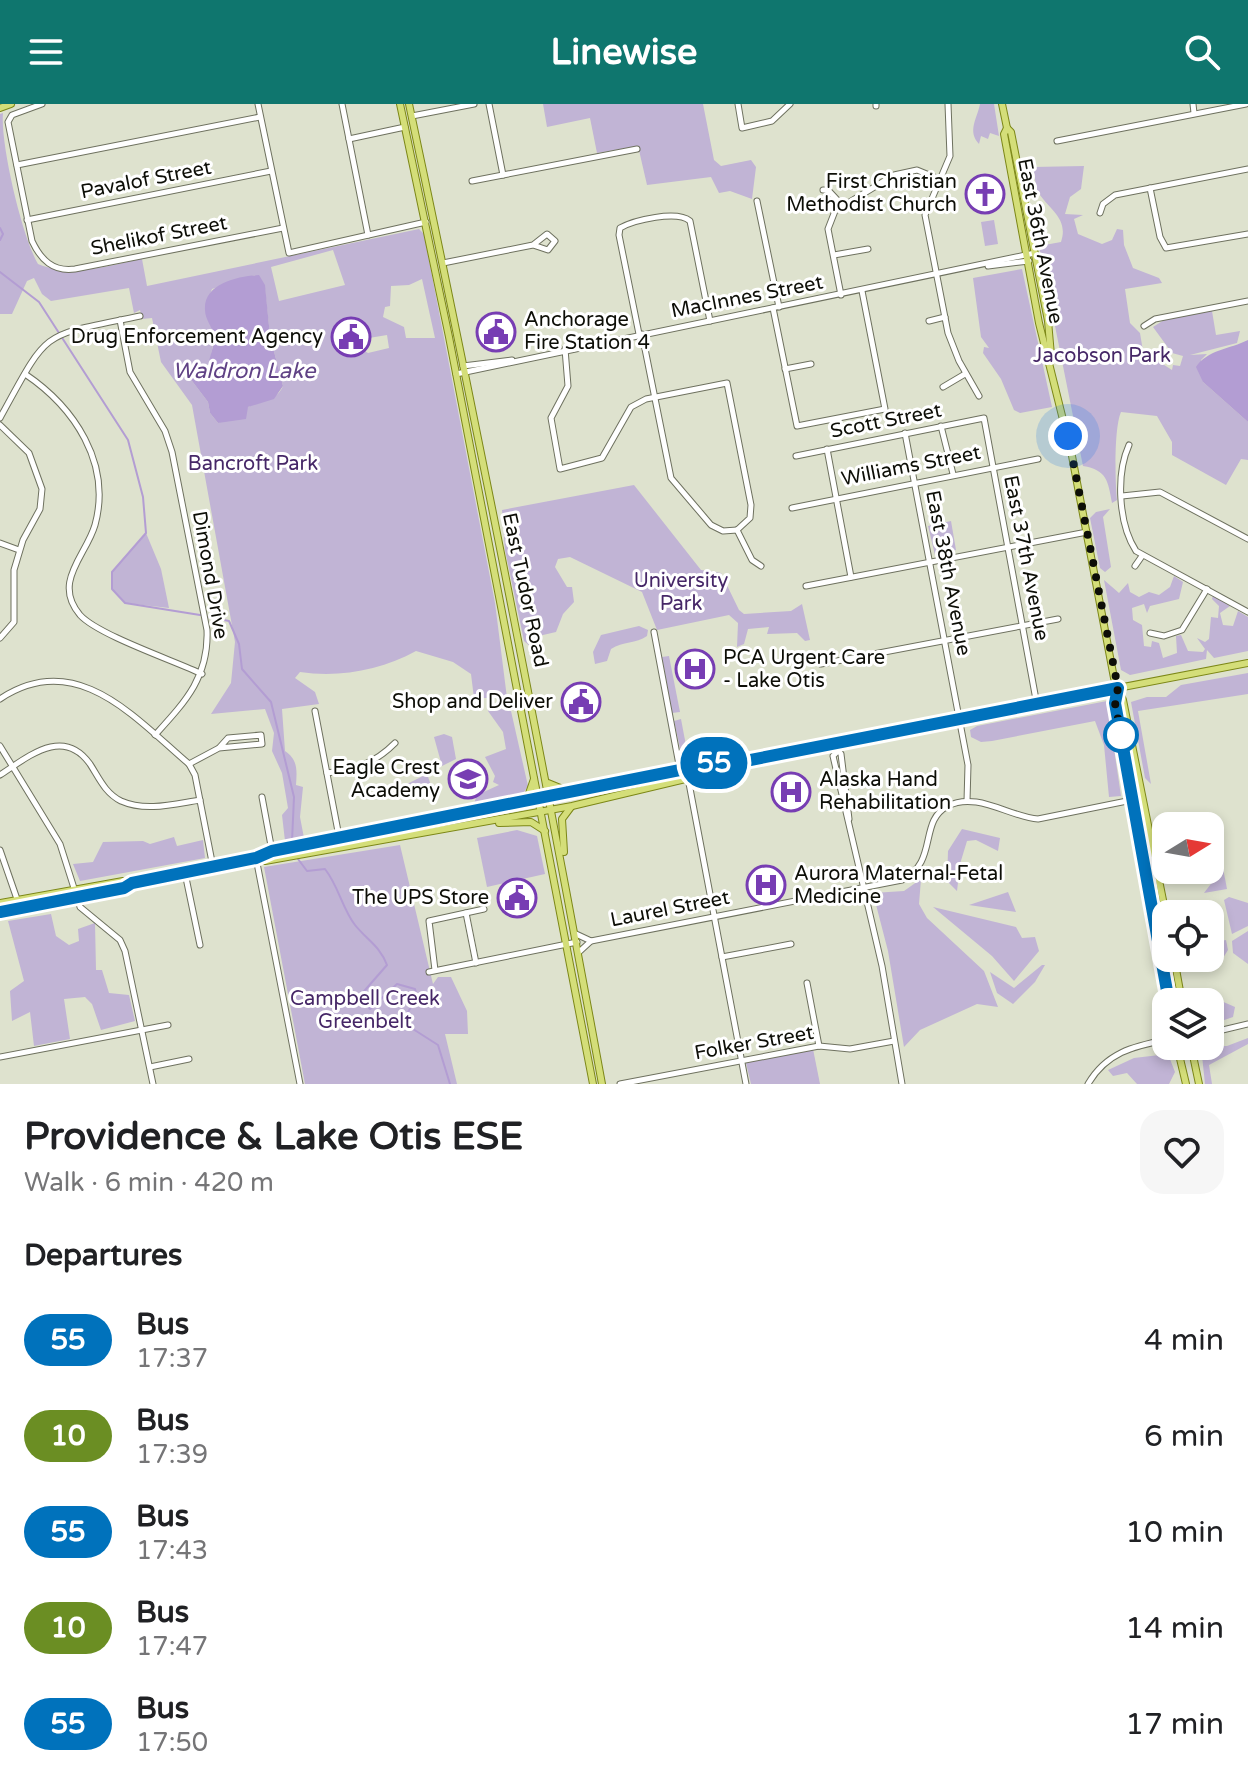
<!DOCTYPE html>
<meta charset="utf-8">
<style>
body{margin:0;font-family:"Varela Round",sans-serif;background:#f6f6f6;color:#202124;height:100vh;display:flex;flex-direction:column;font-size:30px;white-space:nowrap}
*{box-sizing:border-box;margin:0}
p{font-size:26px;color:#757577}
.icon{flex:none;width:44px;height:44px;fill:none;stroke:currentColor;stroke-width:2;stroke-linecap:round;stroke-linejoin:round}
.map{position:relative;height:980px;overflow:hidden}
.sheet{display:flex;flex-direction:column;background:#fff;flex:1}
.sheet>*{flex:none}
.badge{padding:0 16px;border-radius:26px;font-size:28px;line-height:52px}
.needle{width:52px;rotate:79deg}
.buttons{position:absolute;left:1152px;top:708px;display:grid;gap:16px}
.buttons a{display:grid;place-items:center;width:72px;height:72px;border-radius:16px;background:#fff;box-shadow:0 4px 12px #0003;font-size:40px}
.you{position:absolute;width:40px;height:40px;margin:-20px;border:6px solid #fff;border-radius:50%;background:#1a73e8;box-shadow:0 0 0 12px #1a73e833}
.map>.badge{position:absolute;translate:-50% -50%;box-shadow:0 0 0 4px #fff}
h2{padding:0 24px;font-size:30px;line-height:72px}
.round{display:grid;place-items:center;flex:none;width:84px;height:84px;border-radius:24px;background:#f6f6f6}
.summary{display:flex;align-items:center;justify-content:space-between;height:136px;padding:0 24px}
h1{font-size:38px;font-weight:700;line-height:60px}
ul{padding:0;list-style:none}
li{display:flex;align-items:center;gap:24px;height:96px;padding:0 24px}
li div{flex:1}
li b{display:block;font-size:30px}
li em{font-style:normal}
li .badge{min-width:88px;font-weight:700;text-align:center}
header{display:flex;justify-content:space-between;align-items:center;height:104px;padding:0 24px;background:#0f766e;color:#fff;font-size:36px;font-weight:700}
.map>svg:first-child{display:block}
.green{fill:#c1b4d5;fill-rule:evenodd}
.water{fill:#b39dd3}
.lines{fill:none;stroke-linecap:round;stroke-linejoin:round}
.stream{stroke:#b39dd3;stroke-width:2}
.minor-casing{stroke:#6e715f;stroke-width:7}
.major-casing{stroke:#7c8717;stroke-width:8}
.minor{stroke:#fff;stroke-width:5}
.major{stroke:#d4de79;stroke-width:6}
.line-casing{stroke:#fff;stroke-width:18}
.line{stroke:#0072bc;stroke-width:12}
.walk{stroke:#0d0e07;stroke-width:8;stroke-dasharray:0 14.4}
.stop-dot{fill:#fff;stroke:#0072bc;stroke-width:4}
.labels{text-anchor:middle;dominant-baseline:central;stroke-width:6;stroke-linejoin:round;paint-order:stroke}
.street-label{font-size:20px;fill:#0d0e07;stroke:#fff}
.poi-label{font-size:20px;fill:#0d0e07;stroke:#fff;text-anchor:end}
.park-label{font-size:20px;fill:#462767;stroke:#fff}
.water-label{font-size:22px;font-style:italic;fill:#604285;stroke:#fff}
</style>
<header><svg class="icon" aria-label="menu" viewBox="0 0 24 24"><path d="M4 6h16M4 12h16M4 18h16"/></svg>Linewise<svg class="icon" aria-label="search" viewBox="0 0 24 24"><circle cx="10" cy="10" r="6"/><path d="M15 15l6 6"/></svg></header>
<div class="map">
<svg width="1248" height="980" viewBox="0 0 1248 980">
<rect width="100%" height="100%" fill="#dee2ce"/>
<!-- green -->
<g class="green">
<path d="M 543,0 L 703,0 L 714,56 L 721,62 L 751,56 L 756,63 L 752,95 L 730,87 L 719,89 L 711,73 L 647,81 L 638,42 L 597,49 L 590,14 L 547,23 Z"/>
<path d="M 980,0 L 994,0 L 999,32 L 990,29 L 988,35 L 981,32 L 979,40 C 967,27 977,15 980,0 Z"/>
<path d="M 3,9 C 0,39 22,133 38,160 C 73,174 105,162 142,155 L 147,182 L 419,125 L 424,130 L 495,499 L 507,594 L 474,594 L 471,570 L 453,558 L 416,547 C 382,566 339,574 300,568 L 295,574 L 315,588 L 319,600 L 282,605 L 285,647 C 298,656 297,666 296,681 L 303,683 L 300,713 L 304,734 L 285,737 L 282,711 L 288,704 L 282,669 L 272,647 L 274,629 L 265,605 L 211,610 L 231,579 L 235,538 L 192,301 L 161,258 L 152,214 L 142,215 L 140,206 L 134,209 L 129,184 L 51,197 L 42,190 L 34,174 L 27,177 L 12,210 L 0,210 L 0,10 ZM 333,146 L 345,181 L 279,197 L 271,163 ZM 255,171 L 265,185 L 270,232 L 283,282 C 276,298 265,293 252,301 C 241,307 231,314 218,319 L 210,309 L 208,298 L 189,273 L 209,267 L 214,232 L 205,204 L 212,185 ZM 422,175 L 435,234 L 406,234 L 404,223 L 383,213 L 385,203 L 390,202 L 391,182 L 409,181 ZM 351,218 L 367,229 L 369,234 L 387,231 L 389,244 L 368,249 L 361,245 L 351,251 L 336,240 L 335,234 L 345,219 Z"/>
<path d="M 1084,62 L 1081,85 L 1070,93 L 1065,110 L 1083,111 L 1074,115 L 1078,130 L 1102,140 L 1112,136 L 1117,125 L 1123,126 L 1124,141 L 1133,164 L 1159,174 L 1162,179 L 1125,185 L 1130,219 L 1140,229 L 1144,253 L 1150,252 L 1172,266 L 1173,261 L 1180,262 L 1183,252 L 1172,249 L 1153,223 L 1164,216 L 1212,207 L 1216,231 L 1240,227 L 1237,239 L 1190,251 L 1207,250 L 1201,256 L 1203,278 L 1248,318 L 1248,356 L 1241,355 L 1226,381 L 1172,351 L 1172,338 L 1157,312 L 1121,308 C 1114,324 1115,377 1117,396 L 1112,399 C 1108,377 1107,366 1083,362 L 1039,142 L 1061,138 C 1069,114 1049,106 1038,88 C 1035,82 1035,70 1033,63 Z"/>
<path d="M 994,116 L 998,140 L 985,142 L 981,118 Z"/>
<path d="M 1022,165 L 1052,303 L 1020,309 L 1014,306 L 1001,275 L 983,249 L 984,243 L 989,244 L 981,233 L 973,174 Z"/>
<path d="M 634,381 L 701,466 L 721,469 L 739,506 L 744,510 L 791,507 L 802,500 L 810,536 L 805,537 L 797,529 L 767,530 L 769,523 L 748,525 L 744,540 L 737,543 L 738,519 L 729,511 L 657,526 L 642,488 L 570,453 L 558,455 L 555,463 L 567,483 L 572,483 L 574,498 L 563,510 L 556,528 L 530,534 L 531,543 L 524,537 L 505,446 L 502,406 Z"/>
<path d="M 1110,405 L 1103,413 L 1111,463 L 1105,468 L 1100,464 L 1090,414 L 1096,408 Z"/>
<path d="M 951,417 L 956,446 L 935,451 L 928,422 Z"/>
<path d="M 146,429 L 161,465 L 169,504 L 125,499 L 112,485 L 112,468 Z"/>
<path d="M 1174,472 L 1183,478 L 1179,495 L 1150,502 L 1147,509 L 1144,500 L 1132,504 L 1133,516 L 1142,521 L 1144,542 L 1151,543 L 1152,537 L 1159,539 L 1163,554 L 1177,549 L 1176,532 L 1181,531 L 1188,547 L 1203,548 L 1205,545 L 1197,534 L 1205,538 L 1209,535 L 1211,513 L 1218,514 L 1219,502 L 1212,495 L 1213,491 L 1230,502 L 1220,509 L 1223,521 L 1233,522 L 1238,507 L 1248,513 L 1248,547 L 1214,554 L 1207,546 L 1206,555 L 1130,571 L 1121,566 L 1104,476 L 1119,489 L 1128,479 L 1130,488 L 1139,493 L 1149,488 L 1159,491 L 1170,483 Z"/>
<path d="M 639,522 L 648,526 L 647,532 C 636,540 623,537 611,545 L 607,557 L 595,560 L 593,548 L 601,531 Z"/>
<path d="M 669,552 L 680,608 L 672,609 L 662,553 Z"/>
<path d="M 1248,569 L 1248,590 L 1138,607 L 1151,680 L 1145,674 L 1131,598 L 1147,593 L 1166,593 L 1181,581 Z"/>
<path d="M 1107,597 L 1121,692 L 1109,693 L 1104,641 L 1095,617 L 992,637 L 981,638 L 971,633 L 970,626 L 977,622 Z"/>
<path d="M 490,603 L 511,607 L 528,682 L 521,693 L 473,702 L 477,691 L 499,681 L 493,678 L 495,672 L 485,653 L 506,645 L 503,628 L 488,607 Z"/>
<path d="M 681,615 L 688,652 L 682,653 L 674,617 Z"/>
<path d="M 444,630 L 452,633 L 456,655 L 442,662 L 434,633 Z"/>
<path d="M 427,670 L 433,687 L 413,693 L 411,686 L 405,688 L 403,682 Z"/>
<path d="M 1135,699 C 1144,708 1159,771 1153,780 Z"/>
<path d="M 962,725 L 1000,734 L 998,747 L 976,736 L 967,737 L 960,760 L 969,764 L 959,770 L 957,787 L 947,777 L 948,747 Z"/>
<path d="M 517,726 L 537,732 L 545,770 L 487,783 L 477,734 Z"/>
<path d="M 174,733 L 177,742 L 203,736 L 205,754 L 80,777 L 73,760 L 93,758 L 103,738 L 143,737 L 150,740 Z"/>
<path d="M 400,741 L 433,880 L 438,873 L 451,873 L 467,907 L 468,930 L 445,930 L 457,980 L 305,980 L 264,763 Z"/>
<path d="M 1223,764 L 1227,785 L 1204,789 Z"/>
<path d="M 921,775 L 919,800 L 927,814 L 984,867 L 998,903 L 977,900 L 920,926 L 904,943 L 888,847 L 873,789 L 904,787 Z"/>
<path d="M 1008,788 L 1016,808 L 969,801 Z"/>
<path d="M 1229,793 L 1248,799 L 1248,822 L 1232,830 L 1224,796 Z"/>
<path d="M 933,803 L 1016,823 L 1022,834 L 1035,833 L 1039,847 L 1014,877 L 992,852 Z"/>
<path d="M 51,810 L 56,832 L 69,841 L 79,837 L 78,825 L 95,819 L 96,866 L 102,866 L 109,889 L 129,891 L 135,917 L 101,926 L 92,900 L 85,893 L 64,895 L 70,935 L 34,942 L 30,908 L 12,917 L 10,887 L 24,877 L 8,817 Z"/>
<path d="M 1248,827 L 1248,860 L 1233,849 L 1232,837 Z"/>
<path d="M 1226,836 L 1228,846 L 1223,854 L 1210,857 L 1210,839 Z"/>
<path d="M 1042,861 L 1045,861 L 1035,878 L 1013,900 L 997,889 L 990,868 L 1014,884 Z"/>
<path d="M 1196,886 L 1235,903 L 1233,913 L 1210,921 L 1210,898 L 1195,898 Z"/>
<path d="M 1248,934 L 1248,940 L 1209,961 L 1212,980 L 1205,980 L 1201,942 L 1227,942 Z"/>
<path d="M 813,945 L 820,980 L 751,980 L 746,959 Z"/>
<path d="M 1168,950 L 1175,968 L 1169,980 L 1137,980 L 1127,969 L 1113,972 L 1108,966 L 1134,954 Z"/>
</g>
<!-- water -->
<g class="water">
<path d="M 259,171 L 265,181 L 270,232 L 283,282 L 274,295 L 248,303 L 246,315 L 218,319 L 210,309 L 208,298 L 189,273 L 194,268 L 208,267 C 207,256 216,243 213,230 C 212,222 205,215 205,206 C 203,179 239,172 259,171 Z"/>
<path d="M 1248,236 L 1248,318 L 1203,278 L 1196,263 C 1207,246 1230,245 1248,236 Z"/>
</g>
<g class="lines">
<!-- stream -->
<g class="stream">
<path d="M 0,124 L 3,130 L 0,136"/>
<path d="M 0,168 L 39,198 L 128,336 L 143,393 L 146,429 L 112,468 L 112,485 L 125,499 L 200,511"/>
<path d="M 209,513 L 229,517 L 239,540 L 242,565 L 271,598 L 294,693 L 292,737"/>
<path d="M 298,755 L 307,767 L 325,765 C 339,783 342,804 355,821 C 367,836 380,842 387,861 L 359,893 L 370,905 L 397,880 L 415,885 L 417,893 L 402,918 L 438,941 L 450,980"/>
</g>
<!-- minor casing -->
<g class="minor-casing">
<g id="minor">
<path d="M 42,0 L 12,11 L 8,18 L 32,137 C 41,156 53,168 75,165 L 283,124"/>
<path d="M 258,0 L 289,149 L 426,118"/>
<path d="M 342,0 L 368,131"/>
<path d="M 489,0 L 503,71"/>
<path d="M 738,0 L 742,24 L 772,17 L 790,0"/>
<path d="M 948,0 L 950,52 L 925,111 L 948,229 L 959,257 L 979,292"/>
<path d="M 1193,0 L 1194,9"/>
<path d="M 876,2 L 876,0"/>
<path d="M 412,12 L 474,0"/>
<path d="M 349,35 L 405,23"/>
<path d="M 1057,37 L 1246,0"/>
<path d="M 17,61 L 260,13"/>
<path d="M 472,77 L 637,45"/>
<path d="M 1150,84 L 1160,133 L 1166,144 L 1248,130"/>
<path d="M 823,86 L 828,86 L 841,100"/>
<path d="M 757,97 L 779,203"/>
<path d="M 1100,109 L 1103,100 L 1115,91 L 1248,65"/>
<path d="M 27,116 L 271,67"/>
<path d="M 834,151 L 868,145"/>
<path d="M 443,159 L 533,141 L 548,146 L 555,137 L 547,130 L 533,141"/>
<path d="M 988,162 L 1029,157"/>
<path d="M 841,191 L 828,125 L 835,107 L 894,71 L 917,66 L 939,75"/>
<path d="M 773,204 L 797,322 L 885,305 L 862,187"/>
<path d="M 120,216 L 130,268 L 165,327 L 172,348 L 207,526 C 209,573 185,598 155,631"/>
<path d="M 929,217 L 945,213"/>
<path d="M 1144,222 L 1155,215 L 1248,197"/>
<path d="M 639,230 L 619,131 L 620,124 C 634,116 677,106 690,117 L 710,217"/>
<path d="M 642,230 L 671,374 L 711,421 L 723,427 L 737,426"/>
<path d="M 565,245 L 568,282 L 551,314 L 560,365 L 602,354 L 631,303 L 646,295 L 727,279 L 751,401 L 750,414 L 737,426"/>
<path d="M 463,262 L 512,256"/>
<path d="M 785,265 L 811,260"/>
<path d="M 25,270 C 74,303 112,359 95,421 C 86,452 52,478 80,511 C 98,531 175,557 202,570"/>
<path d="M 456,270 L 1035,149"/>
<path d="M 943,283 L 965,270"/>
<path d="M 0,314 C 50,223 39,233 140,212"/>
<path d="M 0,321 L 29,349 L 42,385 L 40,405 L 23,436 L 14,466 L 14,518 L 0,534"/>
<path d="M 941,322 L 953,370"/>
<path d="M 905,329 L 968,661 L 967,697"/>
<path d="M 1129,341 C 1116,370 1118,419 1136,447 L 1248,508"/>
<path d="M 827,345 L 851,473"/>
<path d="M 796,352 L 984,314 L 1037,601"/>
<path d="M 1122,392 L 1160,388 L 1248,435"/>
<path d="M 792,404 L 1038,355"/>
<path d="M 737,426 L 752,456 L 761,462"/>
<path d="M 0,439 L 19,446"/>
<path d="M 1135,462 L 1142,452"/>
<path d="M 806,482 L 1087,428"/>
<path d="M 654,528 L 680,666"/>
<path d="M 1150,529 L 1164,532 L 1182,526 L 1207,485"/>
<path d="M 821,560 L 1058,515"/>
<path d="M 0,595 C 76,544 135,614 189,660 L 195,671 L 213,763"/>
<path d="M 315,607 L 341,743"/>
<path d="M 834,641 L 841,650 L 849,715"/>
<path d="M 0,642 L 60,740 L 80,803 L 120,836 L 125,847 L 153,980"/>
<path d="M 836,649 L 833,652 L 882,862 L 902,980"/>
<path d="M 189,660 L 219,644 L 228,634 L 261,631 L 262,640 L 219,644"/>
<path d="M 327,669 C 356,665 374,660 395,639"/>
<path d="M 0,671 C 28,653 63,622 90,660 C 99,674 105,689 121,697 C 146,708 174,700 200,696"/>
<path d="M 688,674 L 746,980"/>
<path d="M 262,693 L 272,747"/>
<path d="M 0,746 L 17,795"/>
<path d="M 256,754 L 300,980"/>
<path d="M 185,769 L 200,841"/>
<path d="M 466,809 L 476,859"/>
<path d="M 576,830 L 591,837"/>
<path d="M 579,848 L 591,837 L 902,776 C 939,758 918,717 948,702 C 976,687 1010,713 1038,715 L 1132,696"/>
<path d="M 722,853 L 791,840"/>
<path d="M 435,866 L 429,817 L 484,805"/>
<path d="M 429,868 L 577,838"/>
<path d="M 807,879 L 819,942"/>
<path d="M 1210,929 L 1248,920"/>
<path d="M 0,953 L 168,921"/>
<path d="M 150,963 L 189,955"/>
<path d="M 620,980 L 819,942 L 850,945 L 894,937"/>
<path d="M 1088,980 C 1106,949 1133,942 1166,936"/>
</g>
</g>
<!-- major casing -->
<g class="major-casing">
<g id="major">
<path d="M 400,0 L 449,233 L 593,980"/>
<path d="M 409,0 C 478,326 542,652 602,980"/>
<path d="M 1002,0 L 1007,24 L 1011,28 L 1048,217 L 1051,251"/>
<path d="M 0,4 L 11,0"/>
<path d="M 1007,24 L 1004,30 L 1039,219 L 1072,352 L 1114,574 L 1123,596 L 1166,811"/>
<path d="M 1118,584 L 1115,599 L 1169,898"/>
<path d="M 548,679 L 570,688"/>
<path d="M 526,698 L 534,675"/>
<path d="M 499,719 L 531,718 L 545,727"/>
<path d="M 564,748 L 562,715 L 571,703"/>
<path d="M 256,754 L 265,757 L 572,702 L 719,667 L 730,660"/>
<path d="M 0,799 L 123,777 L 132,779"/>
<path d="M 0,808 L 124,784 L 132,779 L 256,754 L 272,747 L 1248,559"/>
<path d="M 1174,854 L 1182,898"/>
<path d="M 1177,942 L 1186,980"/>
<path d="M 1191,942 L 1199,980"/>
</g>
</g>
<!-- minor -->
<use href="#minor" class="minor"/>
<!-- major -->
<use href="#major" class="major"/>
</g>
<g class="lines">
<!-- line casing -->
<g class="line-casing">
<path id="line" d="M 0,808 L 124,784 L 132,779 L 256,754 L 272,747 L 720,658 L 730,660 L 1118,584 L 1115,599 L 1169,898"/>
</g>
<!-- line -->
<use href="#line" class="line"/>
<!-- walk -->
<path class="walk" d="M 1068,332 L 1118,584 L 1115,599 L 1121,631"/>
</g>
<!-- icons -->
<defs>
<g id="church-ring" transform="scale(2)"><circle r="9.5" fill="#fff" stroke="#773db3" stroke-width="1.5"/><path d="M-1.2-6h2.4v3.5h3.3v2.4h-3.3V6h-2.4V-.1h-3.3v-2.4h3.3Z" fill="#773db3"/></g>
<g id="civic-ring" transform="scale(2)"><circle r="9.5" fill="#fff" stroke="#773db3" stroke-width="1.5"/><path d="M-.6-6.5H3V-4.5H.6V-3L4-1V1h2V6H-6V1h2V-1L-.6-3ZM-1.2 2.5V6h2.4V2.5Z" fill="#773db3"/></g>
<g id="hospital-ring" transform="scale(2)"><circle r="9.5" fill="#fff" stroke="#773db3" stroke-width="1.5"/><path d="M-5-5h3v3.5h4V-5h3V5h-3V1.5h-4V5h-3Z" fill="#773db3"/></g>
<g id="school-ring" transform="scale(2)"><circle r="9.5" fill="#fff" stroke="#773db3" stroke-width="1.5"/><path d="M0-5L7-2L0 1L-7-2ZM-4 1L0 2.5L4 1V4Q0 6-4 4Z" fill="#773db3"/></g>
</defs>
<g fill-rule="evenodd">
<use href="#church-ring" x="985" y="90"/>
<use href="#civic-ring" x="496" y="228"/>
<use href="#civic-ring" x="351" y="233"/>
<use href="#hospital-ring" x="695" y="565"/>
<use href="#civic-ring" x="581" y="598"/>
<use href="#school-ring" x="468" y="675"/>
<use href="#hospital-ring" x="791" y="688"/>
<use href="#hospital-ring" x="766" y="781"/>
<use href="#civic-ring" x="517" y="794"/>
</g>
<!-- markers -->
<circle class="stop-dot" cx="1121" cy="631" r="16"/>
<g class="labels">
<!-- street labels -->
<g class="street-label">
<text transform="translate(146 76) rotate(-11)">Pavalof Street</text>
<text transform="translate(159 132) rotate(-11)">Shelikof Street</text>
<text transform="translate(1040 137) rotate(79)">East 36th Avenue</text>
<text transform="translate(747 193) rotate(-11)">MacInnes Street</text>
<text transform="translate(886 317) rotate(-11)">Scott Street</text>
<text transform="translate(911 362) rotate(-11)">Williams Street</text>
<text transform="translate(1026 454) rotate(79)">East 37th Avenue</text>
<text transform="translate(948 469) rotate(79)">East 38th Avenue</text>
<text transform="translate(210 471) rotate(80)">Dimond Drive</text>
<text transform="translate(525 486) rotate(78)">East Tudor Road</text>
<text transform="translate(670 805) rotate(-11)">Laurel Street</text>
<text transform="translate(754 939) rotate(-10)">Folker Street</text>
</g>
<!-- poi labels -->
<g class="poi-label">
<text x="957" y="78">First Christian<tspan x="957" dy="23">Methodist Church</tspan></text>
<text x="524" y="216" text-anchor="start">Anchorage<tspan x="524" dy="23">Fire Station 4</tspan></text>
<text x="323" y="233">Drug Enforcement Agency</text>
<text x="723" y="554" text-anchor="start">PCA Urgent Care<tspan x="723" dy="23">- Lake Otis</tspan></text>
<text x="553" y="598">Shop and Deliver</text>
<text x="440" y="664">Eagle Crest<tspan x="440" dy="23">Academy</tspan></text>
<text x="819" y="676" text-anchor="start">Alaska Hand<tspan x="819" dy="23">Rehabilitation</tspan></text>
<text x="794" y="770" text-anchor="start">Aurora Maternal-Fetal<tspan x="794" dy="23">Medicine</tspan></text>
<text x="489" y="794">The UPS Store</text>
</g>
<!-- park labels -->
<g class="park-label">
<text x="1102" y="252">Jacobson Park</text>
<text x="253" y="360">Bancroft Park</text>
<text x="681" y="477">University<tspan x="681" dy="23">Park</tspan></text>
<text x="365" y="895">Campbell Creek<tspan x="365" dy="23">Greenbelt</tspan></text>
</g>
<!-- water labels -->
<g class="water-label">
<text x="244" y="267">Waldron Lake</text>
</g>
</g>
</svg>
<div class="buttons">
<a><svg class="needle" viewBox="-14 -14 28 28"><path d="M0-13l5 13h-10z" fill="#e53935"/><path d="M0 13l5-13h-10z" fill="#757577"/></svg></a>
<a><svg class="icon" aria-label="locate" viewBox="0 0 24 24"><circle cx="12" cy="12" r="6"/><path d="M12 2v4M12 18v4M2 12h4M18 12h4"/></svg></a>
<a><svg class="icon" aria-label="layers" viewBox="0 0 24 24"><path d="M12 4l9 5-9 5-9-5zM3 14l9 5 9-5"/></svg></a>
</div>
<div class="you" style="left:1068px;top:332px"></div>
<b class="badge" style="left:714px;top:659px;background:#0072bc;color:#fff">55</b>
</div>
<section class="sheet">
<div class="summary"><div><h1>Providence &amp; Lake Otis ESE</h1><p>Walk · 6 min · 420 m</p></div><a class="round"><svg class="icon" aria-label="heart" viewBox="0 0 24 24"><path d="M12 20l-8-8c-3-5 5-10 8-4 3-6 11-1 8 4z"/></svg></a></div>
<h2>Departures</h2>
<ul>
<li><span class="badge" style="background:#0072bc;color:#fff">55</span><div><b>Bus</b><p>17:37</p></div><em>4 min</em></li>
<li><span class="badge" style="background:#6b8e23;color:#fff">10</span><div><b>Bus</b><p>17:39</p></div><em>6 min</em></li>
<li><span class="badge" style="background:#0072bc;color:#fff">55</span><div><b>Bus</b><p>17:43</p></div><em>10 min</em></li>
<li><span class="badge" style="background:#6b8e23;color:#fff">10</span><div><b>Bus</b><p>17:47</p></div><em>14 min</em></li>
<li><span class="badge" style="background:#0072bc;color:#fff">55</span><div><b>Bus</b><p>17:50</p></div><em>17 min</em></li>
</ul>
</section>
